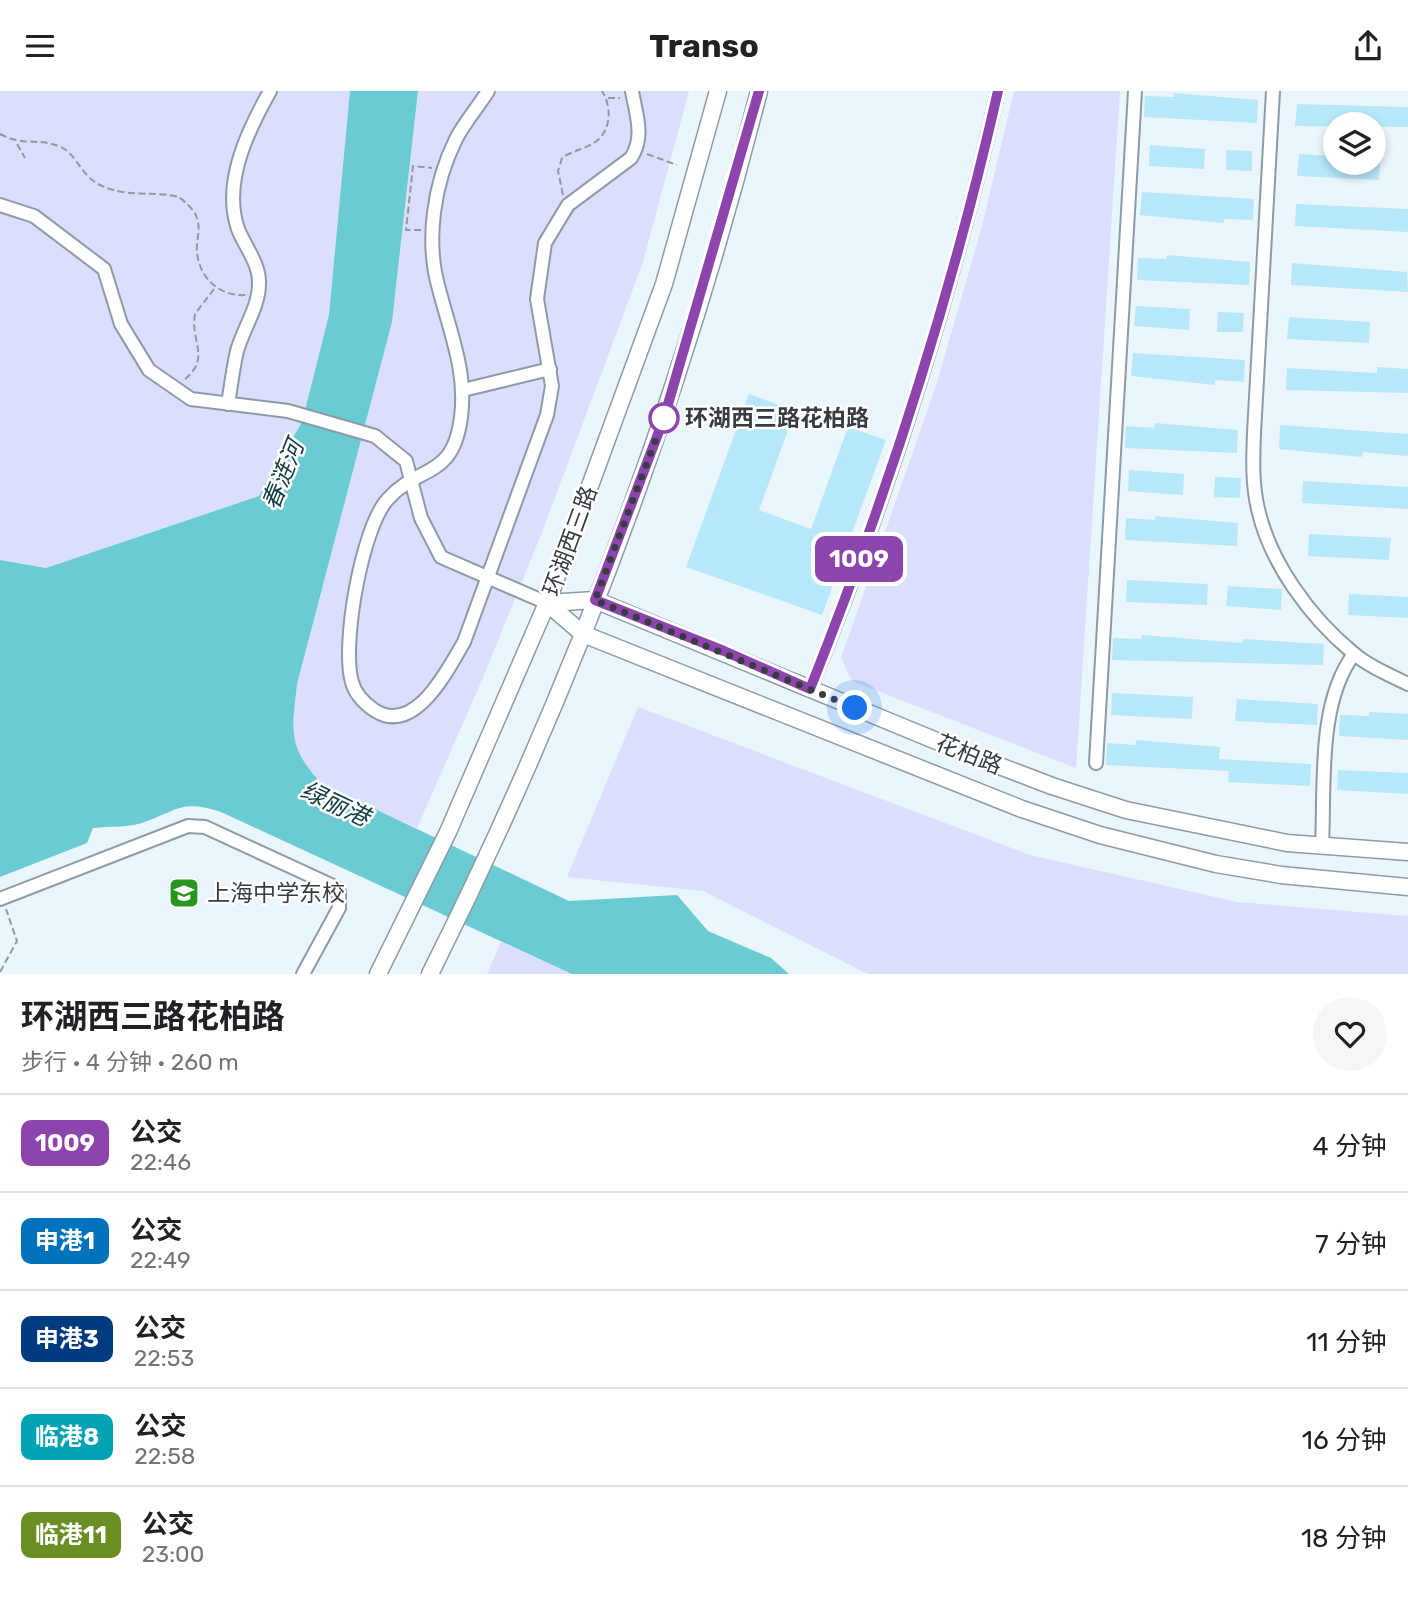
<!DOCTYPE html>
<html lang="zh">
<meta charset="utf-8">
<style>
body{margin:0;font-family:Rubik,"Noto Sans SC",sans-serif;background:#f6f6f6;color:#202124;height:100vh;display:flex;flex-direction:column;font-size:26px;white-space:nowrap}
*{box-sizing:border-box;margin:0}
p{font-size:23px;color:#757577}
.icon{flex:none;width:38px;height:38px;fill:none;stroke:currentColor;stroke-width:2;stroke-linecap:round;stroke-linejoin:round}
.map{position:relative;height:883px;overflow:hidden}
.panel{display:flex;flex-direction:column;background:#fff;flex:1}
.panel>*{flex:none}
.badge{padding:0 14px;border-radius:10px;font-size:24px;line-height:46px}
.controls{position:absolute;left:1323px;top:21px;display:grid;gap:14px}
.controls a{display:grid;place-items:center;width:63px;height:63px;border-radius:50%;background:#fff;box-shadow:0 4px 10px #0003;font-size:35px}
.you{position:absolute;width:35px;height:35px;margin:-18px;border:5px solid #fff;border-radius:50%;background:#1a73e8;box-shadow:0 0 0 10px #1a73e833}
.map>.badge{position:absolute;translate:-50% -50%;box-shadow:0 0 0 4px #fff}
.round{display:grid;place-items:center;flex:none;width:74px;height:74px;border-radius:37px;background:#f6f6f6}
.head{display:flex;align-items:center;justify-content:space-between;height:119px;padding:0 21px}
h1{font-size:33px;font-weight:700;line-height:52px}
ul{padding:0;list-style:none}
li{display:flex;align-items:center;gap:21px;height:98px;padding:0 21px;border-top:2px solid #e0e0e0}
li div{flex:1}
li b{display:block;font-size:26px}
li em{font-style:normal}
li .badge{min-width:77px;font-weight:700;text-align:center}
header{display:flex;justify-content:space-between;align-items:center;height:91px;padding:0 21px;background:#fff;font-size:32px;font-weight:700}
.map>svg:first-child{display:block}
.green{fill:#dbdffe}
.water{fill:#6acbd2}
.building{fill:#b7e8f9}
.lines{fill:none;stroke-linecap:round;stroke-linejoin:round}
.minor-casing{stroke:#8c9ba7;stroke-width:16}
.major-casing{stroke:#8c9ba7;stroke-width:19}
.path{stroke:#91999f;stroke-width:2;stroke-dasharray:7 3.5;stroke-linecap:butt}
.minor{stroke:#fff;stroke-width:12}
.major{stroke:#fff;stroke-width:16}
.line-casing{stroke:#fff;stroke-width:16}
.line{stroke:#8e44ad;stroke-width:10}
.walk{stroke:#363c41;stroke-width:7;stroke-dasharray:0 12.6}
.stop-dot{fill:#fff;stroke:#8e44ad;stroke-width:3.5}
.labels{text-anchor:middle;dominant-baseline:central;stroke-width:5;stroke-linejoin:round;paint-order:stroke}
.stop-label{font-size:23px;font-weight:bold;fill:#363c41;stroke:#fff;text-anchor:start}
.street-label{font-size:23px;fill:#363c41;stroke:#fff}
.poi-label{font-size:23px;fill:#363c41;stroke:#fff;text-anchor:start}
.water-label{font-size:24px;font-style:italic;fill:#134043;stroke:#fff}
</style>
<header><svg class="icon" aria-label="menu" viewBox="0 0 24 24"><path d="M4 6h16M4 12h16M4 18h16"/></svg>Transo<svg class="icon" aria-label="share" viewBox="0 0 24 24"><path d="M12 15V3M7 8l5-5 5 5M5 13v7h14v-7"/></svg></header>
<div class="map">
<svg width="1408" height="883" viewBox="0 0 1408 883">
<rect width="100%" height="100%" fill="#ebf5fc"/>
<!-- green -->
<g class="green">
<path d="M 0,0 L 350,0 L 329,224 L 302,331 L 259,405 L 46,477 L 0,469 Z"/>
<path d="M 418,0 L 689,0 L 643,171 L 543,439 L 482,589 L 417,737 C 387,723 313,698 300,668 C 289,644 294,618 297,593 L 392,231 Z"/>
<path d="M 1014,0 L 1120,0 L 1076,677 L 852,590 L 841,567 L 937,292 L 982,135 Z"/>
<path d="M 638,616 L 1030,764 L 1237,811 L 1408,825 L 1408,883 L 868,883 L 703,800 L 567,786 Z"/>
<path d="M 501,851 L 572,883 L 487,883 Z"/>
</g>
<!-- water -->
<path class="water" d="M 350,0 L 418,0 L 392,231 L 297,593 C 292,640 287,656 322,693 L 569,810 L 677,804 L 708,840 L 771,867 L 789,883 L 572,883 L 221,721 C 180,708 178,720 142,732 C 126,737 109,735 93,737 L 87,752 L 0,786 L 0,469 L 46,477 L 259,405 L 302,331 L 329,224 Z"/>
<!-- building -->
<g class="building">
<path d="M 1174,2 L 1258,9 L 1257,32 L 1144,26 L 1145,5 L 1174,6 Z"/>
<path d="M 1297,13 L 1408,16 L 1408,36 L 1295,35 Z"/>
<path d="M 1150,54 L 1205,58 L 1204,78 L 1149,75 Z"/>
<path d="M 1226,59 L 1252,60 L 1252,80 L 1226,79 Z"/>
<path d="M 1299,63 L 1335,65 L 1335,72 L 1380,72 L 1379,89 L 1297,85 Z"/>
<path d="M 1142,101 L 1254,108 L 1253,129 L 1224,128 L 1224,132 L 1140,124 Z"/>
<path d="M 1296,113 L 1408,118 L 1408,141 L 1295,135 Z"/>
<path d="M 1167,164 L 1250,171 L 1249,194 L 1137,189 L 1138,167 L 1166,168 Z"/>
<path d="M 1292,172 L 1407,181 L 1408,201 L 1291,194 Z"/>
<path d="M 1136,215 L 1190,218 L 1189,239 L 1134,235 Z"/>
<path d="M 1218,221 L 1244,222 L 1243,241 L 1217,241 Z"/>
<path d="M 1289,226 L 1370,231 L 1369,252 L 1287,248 Z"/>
<path d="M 1133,262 L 1245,269 L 1244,291 L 1215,289 L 1215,294 L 1131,285 Z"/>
<path d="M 1377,276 L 1408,278 L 1408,302 L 1286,299 L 1287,277 L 1377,282 Z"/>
<path d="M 749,303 L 795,320 L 759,419 L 811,438 L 848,336 L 886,349 L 822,524 L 686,476 Z"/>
<path d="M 1155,332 L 1238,339 L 1237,362 L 1125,357 L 1126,335 L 1154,337 Z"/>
<path d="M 1280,334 L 1408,343 L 1408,365 L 1363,361 L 1362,366 L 1279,358 Z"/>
<path d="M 1129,379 L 1184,383 L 1183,404 L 1128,400 Z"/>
<path d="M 1215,386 L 1241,387 L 1240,407 L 1214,406 Z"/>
<path d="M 1303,390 L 1408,396 L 1408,418 L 1302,412 Z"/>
<path d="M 1155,425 L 1238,432 L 1237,455 L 1125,449 L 1126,427 L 1155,429 Z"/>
<path d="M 1309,443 L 1391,447 L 1389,469 L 1308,465 Z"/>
<path d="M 1127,489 L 1208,493 L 1207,514 L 1126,511 Z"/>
<path d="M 1228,495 L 1282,498 L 1281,519 L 1226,515 Z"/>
<path d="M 1349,503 L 1408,506 L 1408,527 L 1348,524 Z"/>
<path d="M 1142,544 L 1242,552 L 1243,548 L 1324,553 L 1323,574 L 1112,569 L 1113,547 L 1141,548 Z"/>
<path d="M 1112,602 L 1193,606 L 1192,628 L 1111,624 Z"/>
<path d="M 1237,608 L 1318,613 L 1317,634 L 1235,630 Z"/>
<path d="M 1369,621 L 1408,623 L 1408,649 L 1339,645 L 1340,624 L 1369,625 Z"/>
<path d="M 1136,649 L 1220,656 L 1219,668 L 1311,673 L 1310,695 L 1228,691 L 1229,680 L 1106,674 L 1107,652 L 1136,654 Z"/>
<path d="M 1338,679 L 1408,682 L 1408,703 L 1337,699 Z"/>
</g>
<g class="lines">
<!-- minor casing -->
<g class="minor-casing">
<g id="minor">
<path d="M 488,0 C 478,16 464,32 456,48 C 434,92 425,150 439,198 C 450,241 467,281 461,326 C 453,389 419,373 388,408 C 362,435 341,555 352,591 C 355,603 364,612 374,619 C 415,646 448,578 464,551 L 547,324 L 552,295 L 537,208 L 545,152 L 568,114 L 631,67 C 645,45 636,24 632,0"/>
<path d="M 1273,0 L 1254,342 C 1253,368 1252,393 1258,418 C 1270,472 1310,526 1352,561 C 1368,575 1389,584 1408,593"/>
<path d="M 0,114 L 34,125 L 104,178 L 121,233 L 149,279 L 191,308 L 288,320 L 375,345 L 406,370 L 421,427 L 441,466 L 547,512"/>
<path d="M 463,299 L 550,278"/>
<path d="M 228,313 C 231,295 233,277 237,260 C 243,238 259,216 259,193 C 260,173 245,156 238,138 C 222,92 248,39 270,0"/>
<path d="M 810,598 C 888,406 952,203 998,0"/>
<path d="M 1096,672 L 1135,0"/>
<path d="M 1322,755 C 1325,695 1317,612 1354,563"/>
<path d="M 0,808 L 188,735 L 205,736 L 333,795 L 339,801 L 339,817 L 303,883"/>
</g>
</g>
<!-- major casing -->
<g class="major-casing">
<g id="major">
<path d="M 547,512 L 583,543 L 1022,718 L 1100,744 L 1216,773 L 1281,784 L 1408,796"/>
<path d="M 547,512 L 595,509 L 968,663 L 1052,695 L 1126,719 L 1287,752 L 1408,761"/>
<path d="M 378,883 L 448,741 L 547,512 L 664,193 L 718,0"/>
<path d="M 430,883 C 571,602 682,305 759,0"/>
</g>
</g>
<!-- path -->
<g class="path">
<path d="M 608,7 L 620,7"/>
<path d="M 0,43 C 24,56 38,46 61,56 C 74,62 80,79 91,88 C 117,109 152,99 179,106 C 186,112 194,118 197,127 C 201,138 196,150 197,161 C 199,187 220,206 246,204"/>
<path d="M 17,53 L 25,67"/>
<path d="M 647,63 L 677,74"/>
<path d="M 563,104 L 558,80 L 562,67 C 572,60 584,58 594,52 C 612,40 612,16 602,0"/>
<path d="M 421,139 L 406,139 L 413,75 L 432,77"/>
<path d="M 185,288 C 211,267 190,250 195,223 L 214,198"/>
<path d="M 0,881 L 17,850 L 6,818"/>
</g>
<!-- minor -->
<use href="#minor" class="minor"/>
<!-- major -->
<use href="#major" class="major"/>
</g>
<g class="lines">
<!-- line casing -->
<g class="line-casing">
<path id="line" d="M 759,0 L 664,327 L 595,509 L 724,560 L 810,598 C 887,405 952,203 998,0"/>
</g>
<!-- line -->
<use href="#line" class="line"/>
<!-- walk -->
<path class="walk" d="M 664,327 L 595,509 L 855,617"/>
</g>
<!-- icons -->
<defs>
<g id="school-square" transform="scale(1.575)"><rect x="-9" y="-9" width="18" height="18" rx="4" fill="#28951f" stroke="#fff"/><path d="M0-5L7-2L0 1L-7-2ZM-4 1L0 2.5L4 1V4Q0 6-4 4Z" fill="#fff"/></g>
</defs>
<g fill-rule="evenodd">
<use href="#school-square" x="184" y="802"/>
</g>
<!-- markers -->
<circle class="stop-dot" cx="664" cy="327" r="14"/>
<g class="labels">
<!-- stop labels -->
<g class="stop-label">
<text x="685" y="327">环湖西三路花柏路</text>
</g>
<!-- street labels -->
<g class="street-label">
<text transform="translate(570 450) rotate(-70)">环湖西三路</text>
<text transform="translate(969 663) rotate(22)">花柏路</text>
</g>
<!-- poi labels -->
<g class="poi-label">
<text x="207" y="802">上海中学东校</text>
</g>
<!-- water labels -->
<g class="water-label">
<text transform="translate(283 384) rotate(-68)">春涟河</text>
<text transform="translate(335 713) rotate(25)">绿丽港</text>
</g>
</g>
</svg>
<div class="controls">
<a><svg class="icon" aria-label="layers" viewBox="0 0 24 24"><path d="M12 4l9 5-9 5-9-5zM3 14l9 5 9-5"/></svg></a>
</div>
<div class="you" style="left:855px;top:617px"></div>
<b class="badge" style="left:859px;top:468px;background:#8e44ad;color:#fff">1009</b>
</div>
<section class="panel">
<div class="head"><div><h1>环湖西三路花柏路</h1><p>步行 · 4 分钟 · 260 m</p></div><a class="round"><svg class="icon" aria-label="heart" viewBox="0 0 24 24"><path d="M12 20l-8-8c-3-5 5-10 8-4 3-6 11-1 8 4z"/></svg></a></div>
<ul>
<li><span class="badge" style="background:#8e44ad;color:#fff">1009</span><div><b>公交</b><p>22:46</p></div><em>4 分钟</em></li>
<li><span class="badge" style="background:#0072bc;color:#fff">申港1</span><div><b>公交</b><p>22:49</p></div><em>7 分钟</em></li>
<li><span class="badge" style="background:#003b80;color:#fff">申港3</span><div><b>公交</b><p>22:53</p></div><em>11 分钟</em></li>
<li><span class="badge" style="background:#00a3b4;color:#fff">临港8</span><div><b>公交</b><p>22:58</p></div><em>16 分钟</em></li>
<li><span class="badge" style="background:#6b8e23;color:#fff">临港11</span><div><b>公交</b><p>23:00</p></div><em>18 分钟</em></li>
</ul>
</section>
